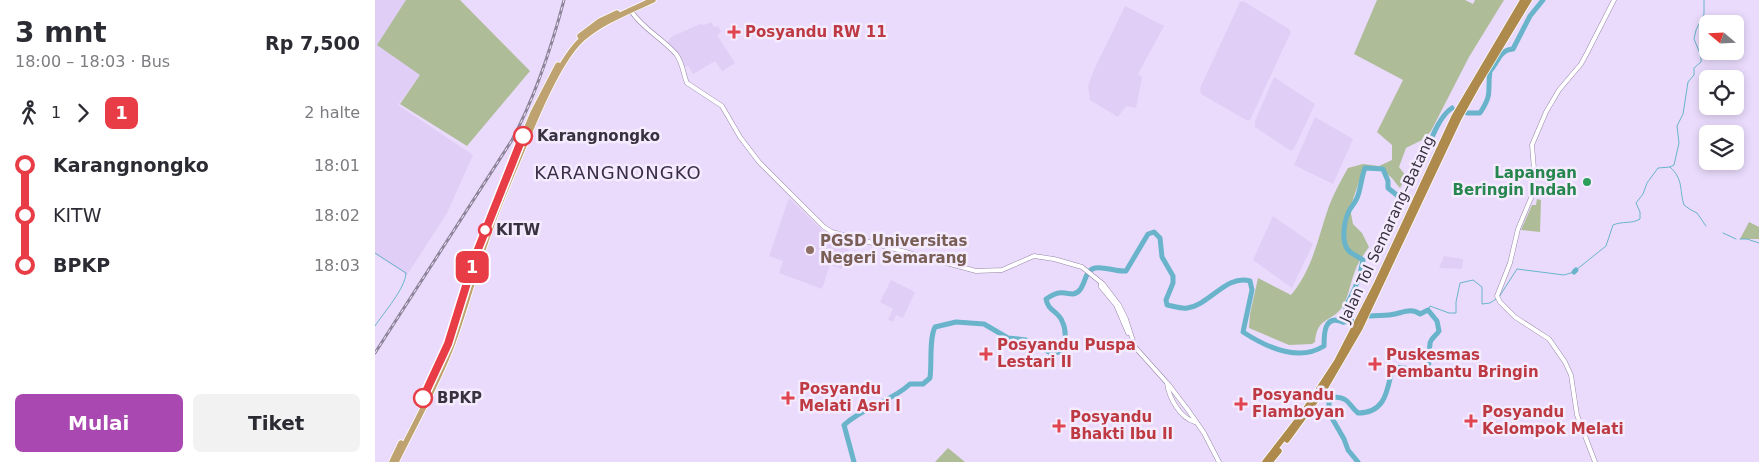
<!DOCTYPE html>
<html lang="id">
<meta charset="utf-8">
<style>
body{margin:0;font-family:"DejaVu Sans",sans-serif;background:#f2f2f3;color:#2b2b33;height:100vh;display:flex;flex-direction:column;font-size:19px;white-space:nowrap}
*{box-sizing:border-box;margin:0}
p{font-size:16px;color:#7c7c81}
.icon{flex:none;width:28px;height:28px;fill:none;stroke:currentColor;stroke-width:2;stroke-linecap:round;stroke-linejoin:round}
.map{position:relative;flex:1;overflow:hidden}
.panel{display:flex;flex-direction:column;background:#fff;width:375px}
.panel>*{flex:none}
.badge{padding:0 10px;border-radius:8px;font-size:18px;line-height:32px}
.needle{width:32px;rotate:289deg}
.controls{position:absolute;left:1324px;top:15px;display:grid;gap:10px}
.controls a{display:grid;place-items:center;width:45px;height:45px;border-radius:8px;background:#fff;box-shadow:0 2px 8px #0003;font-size:25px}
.map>.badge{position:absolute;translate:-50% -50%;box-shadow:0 0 0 2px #fff}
.legs{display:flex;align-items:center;gap:8px;height:55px;padding:0 15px;font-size:16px}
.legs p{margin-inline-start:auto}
.head{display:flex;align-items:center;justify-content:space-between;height:85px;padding:0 15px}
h1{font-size:28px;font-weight:800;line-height:38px}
.button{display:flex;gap:10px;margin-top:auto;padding:10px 15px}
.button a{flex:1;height:58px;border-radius:8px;background:#a948b0;color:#fff;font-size:20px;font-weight:800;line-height:58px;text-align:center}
.button a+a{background:#f2f2f3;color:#2b2b33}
ul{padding:0 15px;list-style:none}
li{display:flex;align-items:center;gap:18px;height:50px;font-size:19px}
li i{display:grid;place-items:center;width:8px;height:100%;margin:0 6px;background:currentColor}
li i::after{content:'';width:12px;height:12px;margin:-6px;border:4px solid;border-radius:50%;background:#fff}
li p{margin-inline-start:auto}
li:first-child i{background:linear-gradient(#0000 50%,currentColor 0)}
li:last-child i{background:linear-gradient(currentColor 50%,#0000 0)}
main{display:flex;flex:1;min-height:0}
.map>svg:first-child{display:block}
.built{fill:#e1cef6}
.green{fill:#aebd97}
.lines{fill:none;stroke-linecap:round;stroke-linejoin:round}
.stream{stroke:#69b4cb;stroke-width:1}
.river{stroke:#69b4cb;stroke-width:5}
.tertiary-casing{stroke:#9687a6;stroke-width:5}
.trunk-casing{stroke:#fff;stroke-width:7}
.motorway-casing{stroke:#fff;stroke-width:7}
.tertiary{stroke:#fff;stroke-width:4}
.trunk{stroke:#bea270;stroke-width:5.5}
.motorway{stroke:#ae8a4c;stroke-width:5.5}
.rail-casing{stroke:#8d839a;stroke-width:3}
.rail{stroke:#f4ebff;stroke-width:1;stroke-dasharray:4;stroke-linecap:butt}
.line-1-casing{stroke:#fff;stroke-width:11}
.line-1{stroke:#e83d46;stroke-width:8}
.health-dot{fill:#e0444e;stroke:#f4ebff;stroke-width:2}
.stop-1-dot{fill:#fff;stroke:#e83d46;stroke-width:2.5}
.leisure-dot{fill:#2e9e5b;stroke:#f4ebff;stroke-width:2}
.education-dot{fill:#8d6e63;stroke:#f4ebff;stroke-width:2}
.labels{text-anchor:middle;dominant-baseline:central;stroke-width:5;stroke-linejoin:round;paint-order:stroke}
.health-label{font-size:15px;font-weight:bold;fill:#be3a42;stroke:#f4ebff;text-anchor:start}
.stop-label{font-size:15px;font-weight:bold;fill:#38323f;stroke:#f4ebff;text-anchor:start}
.leisure-label{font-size:15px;font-weight:bold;fill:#27864d;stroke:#f4ebff;text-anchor:end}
.street-label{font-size:15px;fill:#38323f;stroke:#f4ebff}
.education-label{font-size:15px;font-weight:bold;fill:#785e54;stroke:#f4ebff;text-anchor:start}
.quarter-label{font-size:18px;letter-spacing:1px;fill:#3a2d47;stroke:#f4ebff}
</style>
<main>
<section class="panel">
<div class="head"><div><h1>3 mnt</h1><p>18:00 – 18:03 · Bus</p></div><b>Rp 7,500</b></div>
<div class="legs"><svg class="icon" aria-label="walk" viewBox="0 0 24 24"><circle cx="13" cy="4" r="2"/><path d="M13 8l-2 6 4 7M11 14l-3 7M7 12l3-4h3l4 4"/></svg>1<svg class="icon" aria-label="forward" viewBox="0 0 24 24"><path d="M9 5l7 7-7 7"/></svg><b class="badge" style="background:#e83d46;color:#fff">1</b><p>2 halte</p></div>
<ul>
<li><i style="color:#e83d46"></i><b>Karangnongko</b><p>18:01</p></li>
<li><i style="color:#e83d46"></i><span>KITW</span><p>18:02</p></li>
<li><i style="color:#e83d46"></i><b>BPKP</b><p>18:03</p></li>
</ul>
<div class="button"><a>Mulai</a><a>Tiket</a></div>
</section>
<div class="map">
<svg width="1384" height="462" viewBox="0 0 1384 462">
<rect width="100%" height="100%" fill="#eadbfc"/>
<!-- built -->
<g class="built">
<path d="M 0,0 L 32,0 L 2,45 L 46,74 L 23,105 L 98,155 L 72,213 L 32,275 L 0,254 Z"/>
<path d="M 868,1 L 914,29 L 916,32 L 875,120 L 871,120 L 826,94 L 825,88 L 865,2 Z"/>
<path d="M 750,6 L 789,26 L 763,74 L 767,77 L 761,108 L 751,106 L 743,117 L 715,100 L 713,86 L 718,72 Z"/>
<path d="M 336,22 L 339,27 L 343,26 L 346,32 L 342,35 L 360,63 L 347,71 L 340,61 L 318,74 L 313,66 L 310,67 L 299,50 L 292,43 L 296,37 L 325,24 L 329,25 Z"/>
<path d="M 899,77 L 940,104 L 919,149 L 916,151 L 880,127 L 880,121 Z"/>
<path d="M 940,117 L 978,139 L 958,184 L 919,165 Z"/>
<path d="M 414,198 L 449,232 L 476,243 L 467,269 L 455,265 L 447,289 L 404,273 L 408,261 L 394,256 Z"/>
<path d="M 898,216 L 938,244 L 917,288 L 878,260 Z"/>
<path d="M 1069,256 L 1088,259 L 1087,269 L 1064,268 Z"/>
<path d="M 516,280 L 540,292 L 528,318 L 521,315 L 518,322 L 513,320 L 518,309 L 505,302 Z"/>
</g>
<!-- green -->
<g class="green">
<path d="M 31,0 L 85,0 L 155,71 L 92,146 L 25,104 L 45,75 L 2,45 Z"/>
<path d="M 1002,0 L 1090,0 L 1098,4 L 1100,0 L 1129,0 L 1094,57 L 1056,131 L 1049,139 L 1031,148 L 1024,167 L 1031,176 L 1025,188 C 1014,174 1011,169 992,170 L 986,176 L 975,208 L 978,224 L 987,233 L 994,247 C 989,254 983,262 980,271 C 976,281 974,294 969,304 C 959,323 942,315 940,342 L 937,344 L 914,345 L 874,328 L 875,314 L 883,278 L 916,295 C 938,269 943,237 954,206 C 959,193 966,180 973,168 L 988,164 L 1004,166 L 1017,160 L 1017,145 L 1002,132 L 1028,80 L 979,54 Z"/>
<path d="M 1162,199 L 1166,200 L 1165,232 L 1146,230 L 1157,205 L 1161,205 Z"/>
<path d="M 1374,222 L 1384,227 L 1384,239 L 1365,239 Z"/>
<path d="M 573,448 L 590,462 L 560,462 Z"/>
</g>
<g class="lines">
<!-- stream -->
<g class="stream">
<path d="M 1295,167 C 1309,180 1304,189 1309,205 L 1316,210 L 1322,213 L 1331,226"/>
<path d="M 1348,233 L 1361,239"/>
<path d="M 1365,239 L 1372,239 L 1384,243"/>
<path d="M 0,253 L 31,273 C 30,289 9,312 0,326"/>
<path d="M 1201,270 L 1231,246 L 1238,225 C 1247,221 1257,224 1265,219 L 1265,212 L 1261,203 L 1268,194 L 1272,183 L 1283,168 L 1295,167 L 1299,165 L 1304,143 L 1302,126 L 1308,114 L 1313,82 L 1319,75 L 1319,68 L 1326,62 L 1326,56 L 1319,39 L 1321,30 L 1329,14 L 1329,0"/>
<path d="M 1124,297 L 1142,269 L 1189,275 L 1199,272"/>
<path d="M 1053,310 L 1055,306 L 1074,313 L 1081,313 L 1081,302 L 1085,283 L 1098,280 L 1107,287 L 1107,304 L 1115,303 L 1121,299"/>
</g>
<!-- river -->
<g class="river">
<path d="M 1092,113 L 1105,113 C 1118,93 1112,93 1115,71 C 1123,63 1124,50 1138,49 L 1155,16 L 1168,0"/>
<path d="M 1199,272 L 1201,270"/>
<path d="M 968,322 L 977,321"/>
<path d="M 479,462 L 469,425 C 488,407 516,402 535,384 L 548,384 L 555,378 C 557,363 554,339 560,327 L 581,322 L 609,324 L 633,338 L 651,340 L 676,353 L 685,352 C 691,343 692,331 687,321 C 683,311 673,311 671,299 C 677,295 682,292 690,293 C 690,293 697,294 698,294 C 712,291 707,271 720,268 C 730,266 740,272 751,271 L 773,234 L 779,232 L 785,238 L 787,257 L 798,276 L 798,283 L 791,300 L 792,305 C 798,306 806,309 812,308 C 835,305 851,274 875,281 L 877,290 L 868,332 C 891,347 924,362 949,346 C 949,334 949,314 968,322 C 970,316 970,308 973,302 C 981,287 985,277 988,260 C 984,257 979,255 975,252 C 965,244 969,221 974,211 C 976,207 980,203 982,198 C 986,189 986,178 990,168 L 1008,169 L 1013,181 L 1013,188 L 1023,196 L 1029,194 C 1036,182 1042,171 1048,159 C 1055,143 1063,117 1077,108"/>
<path d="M 983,462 L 973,450 L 969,439 L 954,413 L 954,402 L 960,397 C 975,398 973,405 983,413 C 1011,413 1012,390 1017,370 L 1020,368 C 1028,366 1035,371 1044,370 C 1059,369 1053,355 1055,344 C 1055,339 1061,336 1064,331 L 1062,321 L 1053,310 L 1045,314 C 1037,308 1029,312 1020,314 C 1012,316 1003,315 995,316"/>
</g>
<!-- tertiary casing -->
<g class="tertiary-casing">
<g id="tertiary">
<path d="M 256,11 C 268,29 287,38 301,54 C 308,63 308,74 312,83 L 347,106 L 365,137 L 384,162 L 449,227 L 457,232 L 601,271 L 627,270 L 659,256 L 679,259 L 707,267 L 728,284 L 744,305 L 751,319 L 760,347"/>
<path d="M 726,283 L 726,287 L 741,305 L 753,333"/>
<path d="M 759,346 L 794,385 L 813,410 L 829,433 L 844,462"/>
<path d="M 792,383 C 794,398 805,418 820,422"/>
<path d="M 1220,462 L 1202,415 L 1196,375 L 1190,362 L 1174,339 L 1140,317 L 1125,302 L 1122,296 L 1135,263 L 1143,229 L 1156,198 L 1159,169 L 1157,145 L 1171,112 L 1184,90 L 1206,64 L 1212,53 L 1239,0"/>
</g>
</g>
<!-- trunk casing -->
<g class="trunk-casing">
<g id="trunk">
<path d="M 205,36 L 225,21 L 242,13"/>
<path d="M 118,209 L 158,113 L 183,65"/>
<path d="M 93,280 L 109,234"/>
<path d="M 79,328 L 88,299"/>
<path d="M 53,388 L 68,355"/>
<path d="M 17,462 L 26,443"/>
<path d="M 21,462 C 40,423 63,383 78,342 C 92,303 102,263 117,224 C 127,196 139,170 150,143 C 162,114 182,66 203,43 C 221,24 254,11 278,0"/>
</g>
</g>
<!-- motorway casing -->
<g class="motorway-casing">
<g id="motorway">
<path d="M 912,440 L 950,388 L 985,328 L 1083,120 L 1103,84 L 1154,0"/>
<path d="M 890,462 L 928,413 L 962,361 L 1002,283 L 1079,117 L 1148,0"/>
<path d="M 895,462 L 904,451"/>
</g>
</g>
<!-- tertiary -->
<use href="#tertiary" class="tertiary"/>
<!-- trunk -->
<use href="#trunk" class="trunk"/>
<!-- motorway -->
<use href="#motorway" class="motorway"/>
<!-- rail casing -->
<g class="rail-casing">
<path id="rail" d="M 0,353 L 137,140 C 161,95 176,49 189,0"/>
</g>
<!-- rail -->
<use href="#rail" class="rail"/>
</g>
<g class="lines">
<!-- line-1 casing -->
<g class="line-1-casing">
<path id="line-1" d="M 48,398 L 73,344 L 100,257 L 148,136"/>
</g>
<!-- line-1 -->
<use href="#line-1" class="line-1"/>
</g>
<!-- markers -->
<g class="health-dot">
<path d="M356.5 24.5h5v5h5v5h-5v5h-5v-5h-5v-5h5z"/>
<path d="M608.5 346.5h5v5h5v5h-5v5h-5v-5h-5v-5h5z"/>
<path d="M997.5 356.5h5v5h5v5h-5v5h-5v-5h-5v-5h5z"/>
<path d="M410.5 390.5h5v5h5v5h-5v5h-5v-5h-5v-5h5z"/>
<path d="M863.5 396.5h5v5h5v5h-5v5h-5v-5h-5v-5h5z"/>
<path d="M1093.5 413.5h5v5h5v5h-5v5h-5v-5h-5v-5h5z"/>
<path d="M681.5 418.5h5v5h5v5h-5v5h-5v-5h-5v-5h5z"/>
</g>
<g class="stop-1-dot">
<circle cx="148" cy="136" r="9"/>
<circle cx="110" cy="230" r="6"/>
<circle cx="48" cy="398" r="9"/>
</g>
<circle class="leisure-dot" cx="1212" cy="182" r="5"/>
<circle class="education-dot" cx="435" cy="250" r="5"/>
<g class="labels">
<!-- health labels -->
<g class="health-label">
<text x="370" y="32">Posyandu RW 11</text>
<text x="622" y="345">Posyandu Puspa<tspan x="622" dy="17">Lestari II</tspan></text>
<text x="1011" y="355">Puskesmas<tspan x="1011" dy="17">Pembantu Bringin</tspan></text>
<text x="424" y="389">Posyandu<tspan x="424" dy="17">Melati Asri I</tspan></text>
<text x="877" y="395">Posyandu<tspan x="877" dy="17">Flamboyan</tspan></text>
<text x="1107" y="412">Posyandu<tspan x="1107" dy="17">Kelompok Melati</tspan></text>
<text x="695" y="417">Posyandu<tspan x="695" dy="17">Bhakti Ibu II</tspan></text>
</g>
<!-- stop labels -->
<g class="stop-label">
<text x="162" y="136">Karangnongko</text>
<text x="121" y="230">KITW</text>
<text x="62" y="398">BPKP</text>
</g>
<!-- leisure labels -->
<g class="leisure-label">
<text x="1202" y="173">Lapangan<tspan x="1202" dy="17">Beringin Indah</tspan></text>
</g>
<!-- street labels -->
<g class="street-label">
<text transform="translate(1012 229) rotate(-65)">Jalan Tol Semarang–Batang</text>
</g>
<!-- education labels -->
<g class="education-label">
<text x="445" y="241">PGSD Universitas<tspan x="445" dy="17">Negeri Semarang</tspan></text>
</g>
<!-- quarter labels -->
<g class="quarter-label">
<text x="243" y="172">KARANGNONGKO</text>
</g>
</g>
</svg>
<div class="controls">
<a><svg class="needle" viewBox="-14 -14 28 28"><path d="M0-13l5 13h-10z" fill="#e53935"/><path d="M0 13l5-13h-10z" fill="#7c7c81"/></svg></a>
<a><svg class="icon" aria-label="locate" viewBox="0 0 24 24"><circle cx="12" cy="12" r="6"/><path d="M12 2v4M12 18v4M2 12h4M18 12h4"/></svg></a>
<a><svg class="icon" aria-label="layers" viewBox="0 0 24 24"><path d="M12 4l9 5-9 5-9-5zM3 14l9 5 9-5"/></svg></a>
</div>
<b class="badge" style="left:97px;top:267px;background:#e83d46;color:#fff">1</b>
</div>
</main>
